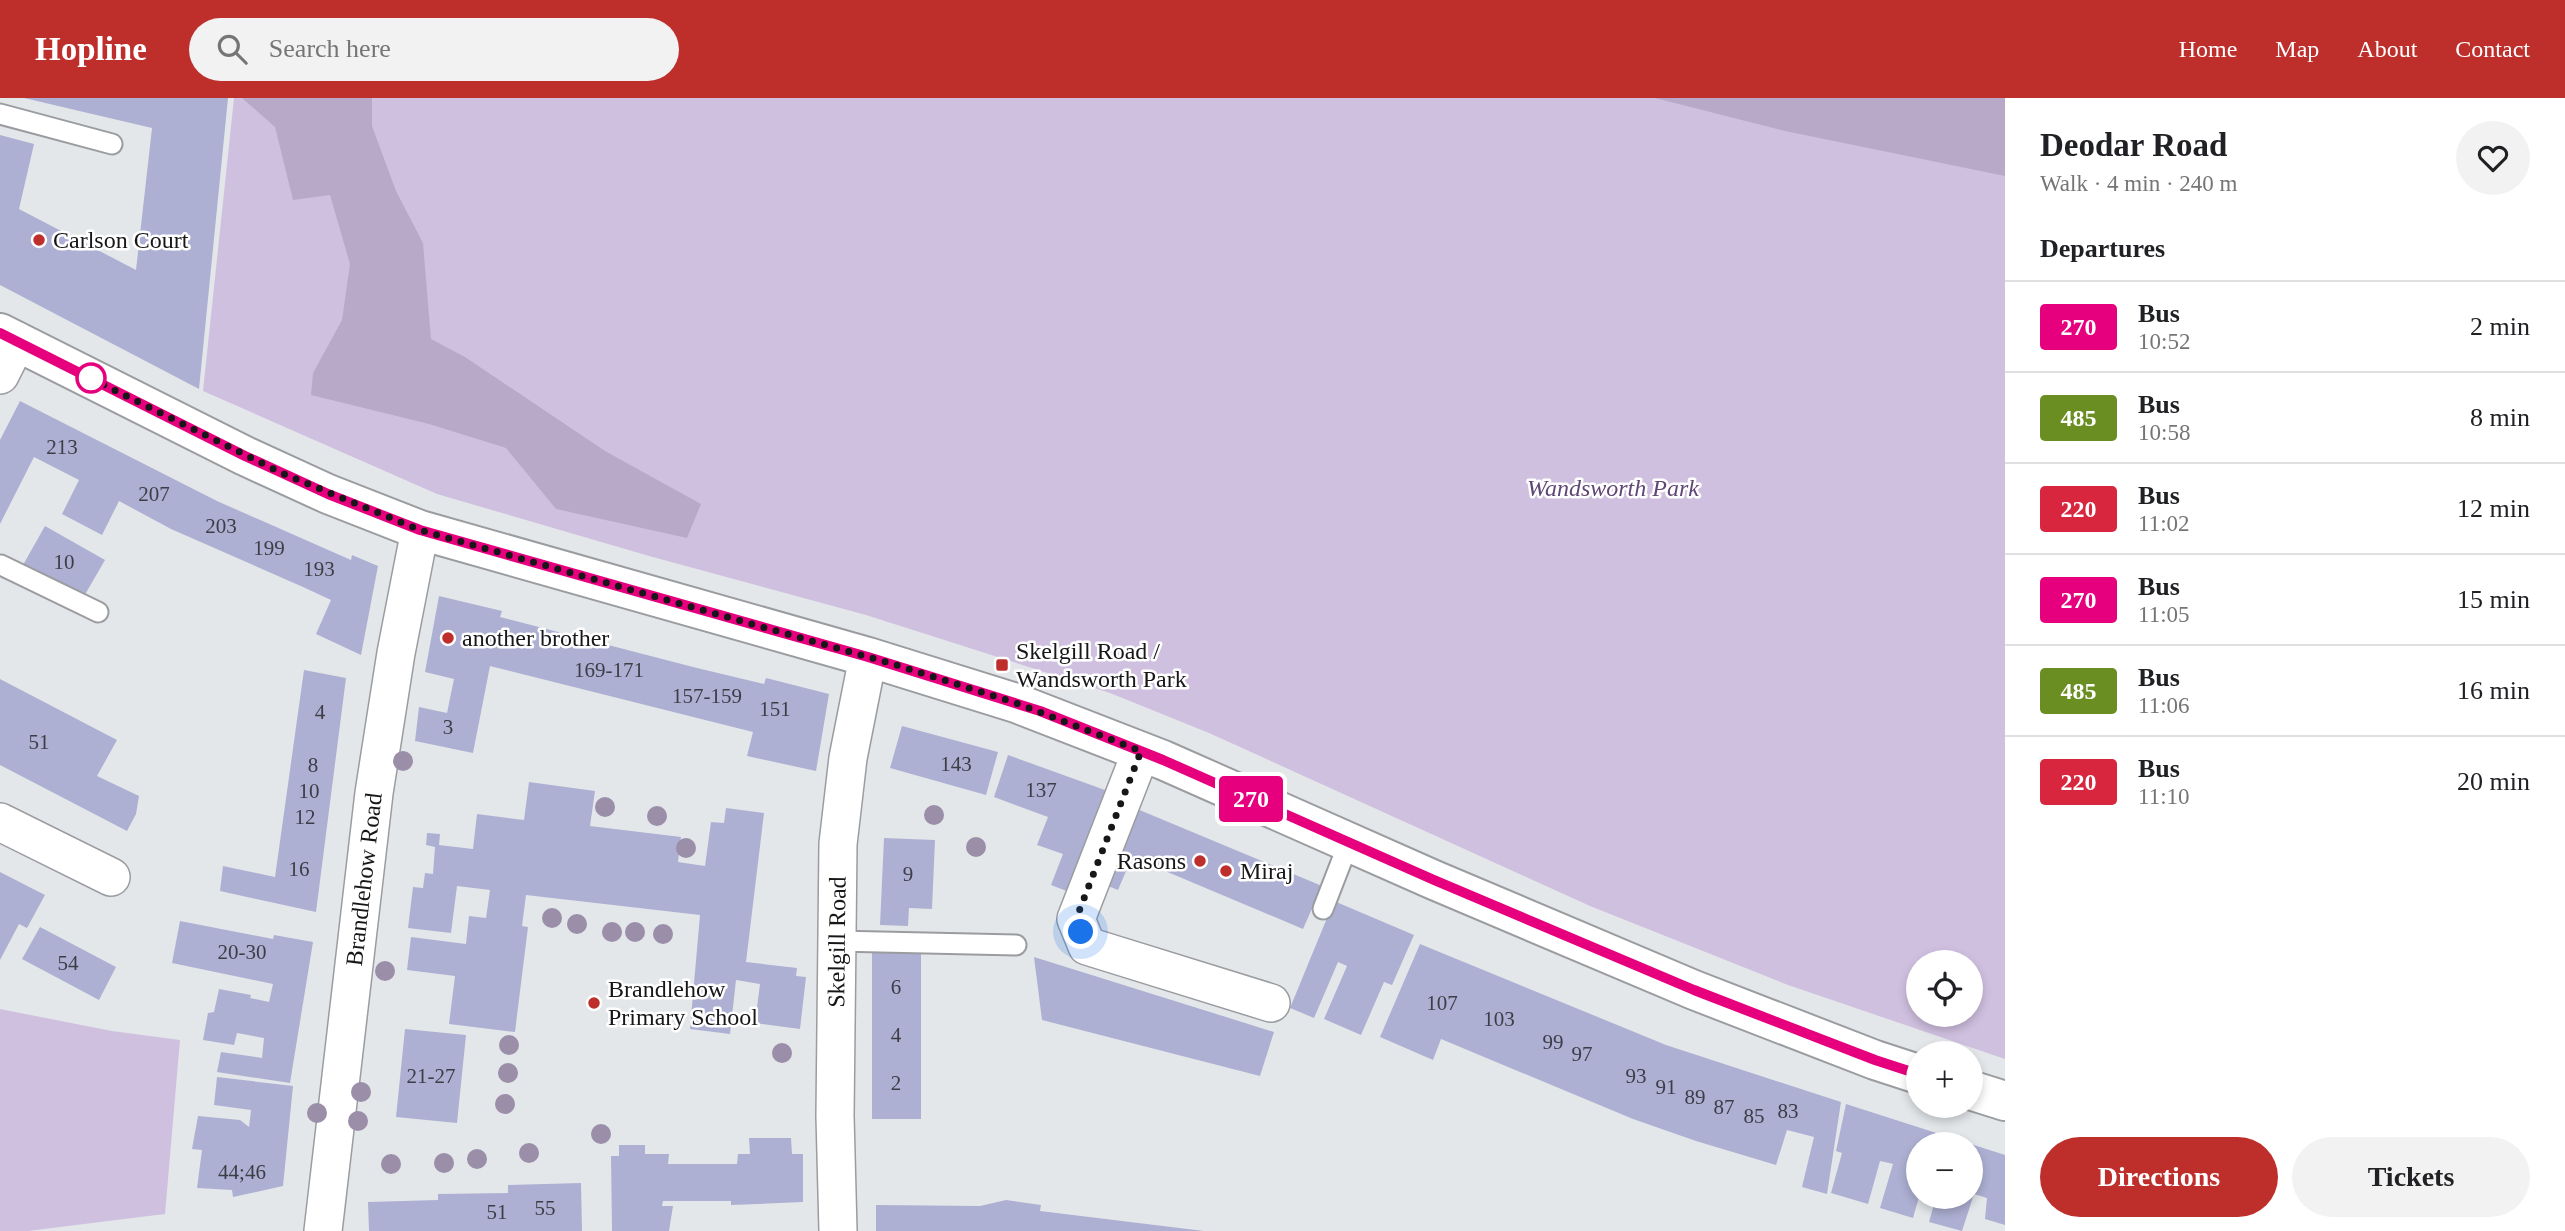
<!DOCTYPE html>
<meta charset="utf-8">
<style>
body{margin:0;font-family:Georgia,serif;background:#f2f2f2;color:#202124;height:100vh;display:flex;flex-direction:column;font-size:26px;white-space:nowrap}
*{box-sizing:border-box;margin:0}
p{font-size:23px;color:#757577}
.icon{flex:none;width:38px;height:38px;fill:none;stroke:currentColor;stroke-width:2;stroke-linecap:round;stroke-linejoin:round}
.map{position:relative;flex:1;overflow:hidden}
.drawer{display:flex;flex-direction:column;background:#fff;width:560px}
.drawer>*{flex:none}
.badge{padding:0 14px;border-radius:5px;font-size:24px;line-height:46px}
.buttons{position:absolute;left:1906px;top:852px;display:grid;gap:14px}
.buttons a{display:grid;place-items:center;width:77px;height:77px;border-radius:50%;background:#fff;box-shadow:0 4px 10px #0003;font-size:35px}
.you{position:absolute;width:35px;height:35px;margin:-18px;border:5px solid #fff;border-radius:50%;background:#1a73e8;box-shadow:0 0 0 10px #1a73e833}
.map>.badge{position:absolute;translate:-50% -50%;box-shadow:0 0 0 4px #fff}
h2{padding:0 35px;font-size:26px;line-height:63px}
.round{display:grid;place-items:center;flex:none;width:74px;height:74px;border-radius:37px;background:#f2f2f2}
.headline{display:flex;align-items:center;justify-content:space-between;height:119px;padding:0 35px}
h1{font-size:33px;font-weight:700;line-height:52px}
.cta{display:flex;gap:14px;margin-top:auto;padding:14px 35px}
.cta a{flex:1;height:80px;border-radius:42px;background:#be2f2c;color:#fff;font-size:28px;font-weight:700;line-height:80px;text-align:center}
.cta a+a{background:#f2f2f2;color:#202124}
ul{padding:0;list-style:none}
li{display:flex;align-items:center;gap:21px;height:91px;padding:0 35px;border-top:2px solid #e0e0e0}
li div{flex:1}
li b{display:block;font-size:26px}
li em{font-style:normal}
li .badge{min-width:77px;font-weight:700;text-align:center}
header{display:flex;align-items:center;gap:42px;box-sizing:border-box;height:98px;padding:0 35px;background:#be2f2c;color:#fff}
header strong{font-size:33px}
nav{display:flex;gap:38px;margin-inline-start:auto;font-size:24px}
.search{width:490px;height:63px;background:#f2f2f2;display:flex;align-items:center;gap:18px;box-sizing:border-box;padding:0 24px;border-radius:38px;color:#757577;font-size:26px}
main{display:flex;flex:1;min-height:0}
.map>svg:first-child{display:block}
.green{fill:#d0c0e0;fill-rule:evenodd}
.forest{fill:#b9a9c9}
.building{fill:#adb0d2}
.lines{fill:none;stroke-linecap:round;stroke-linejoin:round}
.service-casing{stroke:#9a9ca0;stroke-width:23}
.minor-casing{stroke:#9a9ca0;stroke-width:40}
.primary-casing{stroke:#9a9ca0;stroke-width:42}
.service{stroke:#fff;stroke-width:19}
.minor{stroke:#fff;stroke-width:37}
.primary{stroke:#fff;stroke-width:38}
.tree{fill:#9b8ea9}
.line-casing{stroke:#fff;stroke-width:16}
.line{stroke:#e6007e;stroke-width:10}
.walk{stroke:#171719;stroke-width:7;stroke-dasharray:0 12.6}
.poi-dot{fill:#be2f2c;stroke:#fff;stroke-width:2.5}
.stop-dot{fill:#fff;stroke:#e6007e;stroke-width:3.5}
.labels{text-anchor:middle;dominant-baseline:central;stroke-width:5;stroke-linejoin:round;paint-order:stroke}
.number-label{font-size:21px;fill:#3c3d47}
.poi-label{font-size:24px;fill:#171719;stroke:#fff;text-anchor:start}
.park-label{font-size:24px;font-style:italic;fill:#5f4674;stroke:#fff}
.street-label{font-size:24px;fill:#171719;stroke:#fff}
</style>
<header>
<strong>Hopline</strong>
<div class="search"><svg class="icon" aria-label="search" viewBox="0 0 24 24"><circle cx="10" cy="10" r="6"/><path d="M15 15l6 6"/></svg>Search here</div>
<nav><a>Home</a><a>Map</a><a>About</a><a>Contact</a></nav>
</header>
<main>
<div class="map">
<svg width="2005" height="1133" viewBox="0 0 2005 1133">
<rect width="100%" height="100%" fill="#e4e7ea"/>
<!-- green -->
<g class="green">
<path d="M 234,0 L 2005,0 L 2005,961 L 1788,887 L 1590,808 L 1209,635 L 1110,595 L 866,517 L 649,458 L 437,396 L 203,293 ZM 1918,864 L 1970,864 L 1970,917 L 1918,917 Z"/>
<path d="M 0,911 L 112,933 L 180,942 L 165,1116 L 28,1133 L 0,1133 Z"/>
</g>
<!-- forest -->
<g class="forest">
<path d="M 242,0 L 372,0 L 372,28 L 396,93 L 423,145 L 431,241 L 465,259 L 605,353 L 701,406 L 687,440 L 556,411 L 506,350 L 429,326 L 311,297 L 313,275 L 342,222 L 350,166 L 330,97 L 293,102 L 275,29 Z"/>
<path d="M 1655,0 L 2005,0 L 2005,78 L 1785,33 Z"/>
</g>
<!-- building -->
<g class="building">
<path d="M 24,0 L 228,0 L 199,291 L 0,187 L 0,37 L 34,46 L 19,111 L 136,172 L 152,30 Z"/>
<path d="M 20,303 L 217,403 L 351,462 L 352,457 L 378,468 L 361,557 L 316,536 L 331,502 L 303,489 L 171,431 L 119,403 L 102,437 L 62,416 L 79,382 L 34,359 L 0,426 L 0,342 Z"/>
<path d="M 45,428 L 105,462 L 83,500 L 23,467 Z"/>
<path d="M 439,498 L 502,513 L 500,519 L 697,570 L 764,586 L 766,580 L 829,596 L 816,673 L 747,658 L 753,634 L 490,568 L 473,655 L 415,643 L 419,609 L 447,615 L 454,581 L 425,574 Z"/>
<path d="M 304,572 L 346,580 L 316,814 L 220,793 L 223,768 L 275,779 Z"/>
<path d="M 0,581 L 117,642 L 97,678 L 139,698 L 136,716 L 127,733 L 0,667 Z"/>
<path d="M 902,628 L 998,654 L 986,697 L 890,670 Z"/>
<path d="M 1008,657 L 1116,696 L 1077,797 L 1051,787 L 1063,756 L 1037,747 L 1048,719 L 994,699 Z"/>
<path d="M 529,684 L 595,693 L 590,728 L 681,739 L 678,764 L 705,768 L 711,724 L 724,725 L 726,710 L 764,715 L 746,864 L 797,870 L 796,878 L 806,879 L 800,931 L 755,925 L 760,886 L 736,882 L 730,936 L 690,931 L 700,817 L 526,797 L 522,828 L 528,829 L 515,934 L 449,926 L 455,878 L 407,872 L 411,839 L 466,846 L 469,818 L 486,820 L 490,792 L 457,788 L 451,835 L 408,830 L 413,789 L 423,790 L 425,775 L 433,776 L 435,749 L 426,747 L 427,735 L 440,736 L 439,747 L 473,751 L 477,716 L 524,722 Z"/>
<path d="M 1130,708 L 1322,788 L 1303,831 L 1132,759 L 1118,792 L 1098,784 Z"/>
<path d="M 884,740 L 935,742 L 932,811 L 909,810 L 908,828 L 880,827 Z"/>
<path d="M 0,774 L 45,797 L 27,830 L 19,826 L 0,862 Z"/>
<path d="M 1334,803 L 1414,837 L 1392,887 L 1384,884 L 1361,937 L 1324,921 L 1347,868 L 1338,864 L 1314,920 L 1290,910 Z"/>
<path d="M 180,823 L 273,841 L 274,837 L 313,844 L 290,985 L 217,974 L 221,954 L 262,960 L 264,940 L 237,935 L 234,947 L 203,942 L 208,915 L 214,914 L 219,891 L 251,897 L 250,900 L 269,904 L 273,886 L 172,865 Z"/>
<path d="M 40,829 L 116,869 L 99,902 L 22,861 Z"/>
<path d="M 1420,846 L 1666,947 L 1841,1004 L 1827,1096 L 1802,1089 L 1814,1039 L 1787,1032 L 1776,1067 L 1696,1043 L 1633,1021 L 1441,941 L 1433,962 L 1380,939 Z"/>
<rect x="872" y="852" width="49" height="169"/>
<path d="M 1034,859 L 1274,934 L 1260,978 L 1042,922 Z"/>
<path d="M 405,931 L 466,937 L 457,1025 L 396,1019 Z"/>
<path d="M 217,979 L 293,988 L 283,1088 L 233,1099 L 232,1092 L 197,1090 L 202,1052 L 192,1051 L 198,1018 L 240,1022 L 249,1029 L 251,1012 L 214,1007 Z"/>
<path d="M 1846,1006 L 2005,1057 L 2005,1127 L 1985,1121 L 1987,1100 L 1974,1096 L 1962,1133 L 1929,1124 L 1936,1099 L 1970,1099 L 1970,1046 L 1918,1046 L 1919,1099 L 1913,1120 L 1880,1110 L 1893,1066 L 1889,1065 L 1880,1063 L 1868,1106 L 1831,1095 L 1842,1055 L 1836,1053 Z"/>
<path d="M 749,1040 L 791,1040 L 792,1056 L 803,1056 L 803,1104 L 731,1107 L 731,1103 L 663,1103 L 662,1108 L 673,1108 L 669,1133 L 612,1133 L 611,1058 L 619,1058 L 619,1047 L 645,1047 L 645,1056 L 669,1056 L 668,1066 L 737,1066 L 738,1056 L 750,1056 Z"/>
<path d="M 581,1085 L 582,1133 L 369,1133 L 368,1104 L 438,1102 L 438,1096 L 508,1095 L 508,1087 Z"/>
<path d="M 1006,1102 L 1041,1107 L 1040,1113 L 1204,1133 L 876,1133 L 876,1107 L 980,1108 Z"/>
</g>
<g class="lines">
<!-- service casing -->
<g class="service-casing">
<g id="service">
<path d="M 0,16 L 112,46"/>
<path d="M 1,467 L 98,514"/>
<path d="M 1323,811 L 1349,744"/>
<path d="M 836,843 L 1016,847"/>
</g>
</g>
<!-- minor casing -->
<g class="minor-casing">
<g id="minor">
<path d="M 0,277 L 17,243"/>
<path d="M 1141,654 L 1076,821 L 1087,848 L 1271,905"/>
<path d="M 0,724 L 111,779"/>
<path id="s1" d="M 323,1133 L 374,695 L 396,555 L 420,432"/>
<path id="s2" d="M 838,1133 L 835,1018 L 838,746 L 848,660 L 868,559"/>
</g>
</g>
<!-- primary casing -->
<g class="primary-casing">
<g id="primary">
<path d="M 0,235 L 245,358 L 328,396 L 420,432 L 868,559 L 1016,605 L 1163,662 L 1434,782 L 1694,892 L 1875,962 L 1918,976"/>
<path d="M 1970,992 L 2005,1003"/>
</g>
</g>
<!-- service -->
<use href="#service" class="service"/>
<!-- minor -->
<use href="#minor" class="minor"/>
<!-- primary -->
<use href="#primary" class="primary"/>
</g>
<!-- trees -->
<g class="tree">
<circle cx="403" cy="663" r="10"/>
<circle cx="605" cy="709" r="10"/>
<circle cx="934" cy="717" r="10"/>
<circle cx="657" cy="718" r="10"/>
<circle cx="976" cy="749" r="10"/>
<circle cx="686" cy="750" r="10"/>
<circle cx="552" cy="820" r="10"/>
<circle cx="577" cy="826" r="10"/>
<circle cx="612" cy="834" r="10"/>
<circle cx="635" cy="834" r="10"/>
<circle cx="663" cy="836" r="10"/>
<circle cx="385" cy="873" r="10"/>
<circle cx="509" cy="947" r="10"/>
<circle cx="782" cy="955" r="10"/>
<circle cx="508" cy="975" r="10"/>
<circle cx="361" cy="994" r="10"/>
<circle cx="505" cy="1006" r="10"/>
<circle cx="317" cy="1015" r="10"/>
<circle cx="358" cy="1023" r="10"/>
<circle cx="601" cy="1036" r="10"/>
<circle cx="529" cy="1055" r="10"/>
<circle cx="477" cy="1061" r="10"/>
<circle cx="444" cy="1065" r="10"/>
<circle cx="391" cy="1066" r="10"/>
</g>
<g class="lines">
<!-- line casing -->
<g class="line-casing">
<path id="line" d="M 0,235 L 245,358 L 328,396 L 420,432 L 868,559 L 1040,613 L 1163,662 L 1434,782 L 1694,892 L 1875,962 L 1918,976"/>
</g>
<!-- line -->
<use href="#line" class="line"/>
<!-- walk -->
<path class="walk" d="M 91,280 L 86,278 L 284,376 L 420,432 L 893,566 L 1016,605 L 1141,653 L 1076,821 L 1081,834"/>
</g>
<!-- markers -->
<g class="poi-dot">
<circle cx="39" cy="142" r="7"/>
<circle cx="448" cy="540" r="7"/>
<rect x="995" y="560" width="14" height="14" rx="3.5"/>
<circle cx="1200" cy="763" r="7"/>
<circle cx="1226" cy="773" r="7"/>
<circle cx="594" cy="905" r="7"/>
</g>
<circle class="stop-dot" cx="91" cy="280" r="14"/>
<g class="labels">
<!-- number labels -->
<g class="number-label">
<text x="62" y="349">213</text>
<text x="154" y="396">207</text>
<text x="221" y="428">203</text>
<text x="269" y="450">199</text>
<text x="64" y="464">10</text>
<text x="319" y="471">193</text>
<text x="609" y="572">169-171</text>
<text x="707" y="598">157-159</text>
<text x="775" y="611">151</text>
<text x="320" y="614">4</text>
<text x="448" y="629">3</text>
<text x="39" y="644">51</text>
<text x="956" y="666">143</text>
<text x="313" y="667">8</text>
<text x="1041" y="692">137</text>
<text x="309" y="693">10</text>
<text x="305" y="719">12</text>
<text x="299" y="771">16</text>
<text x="908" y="776">9</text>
<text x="242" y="854">20-30</text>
<text x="68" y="865">54</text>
<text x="896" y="889">6</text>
<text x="1442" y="905">107</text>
<text x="1499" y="921">103</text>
<text x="896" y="937">4</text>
<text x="1553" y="944">99</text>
<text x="1582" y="956">97</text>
<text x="431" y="978">21-27</text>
<text x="1636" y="978">93</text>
<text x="896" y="985">2</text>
<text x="1666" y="989">91</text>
<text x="1695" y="999">89</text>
<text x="1724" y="1009">87</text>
<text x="1788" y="1013">83</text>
<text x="1754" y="1018">85</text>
<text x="242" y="1074">44;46</text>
<text x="545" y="1110">55</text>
<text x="497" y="1114">51</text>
</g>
<!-- poi labels -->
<g class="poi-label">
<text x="53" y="142">Carlson Court</text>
<text x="462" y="540">another brother</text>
<text x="1016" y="553">Skelgill Road /<tspan x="1016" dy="28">Wandsworth Park</tspan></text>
<text x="1186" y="763" text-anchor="end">Rasons</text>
<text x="1240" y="773">Miraj</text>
<text x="608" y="891">Brandlehow<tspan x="608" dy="28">Primary School</tspan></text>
</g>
<!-- park labels -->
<g class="park-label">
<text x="1613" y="390">Wandsworth Park</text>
</g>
<!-- street labels -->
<g class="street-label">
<text stroke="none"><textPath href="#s1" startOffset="354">Brandlehow Road</textPath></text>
<text stroke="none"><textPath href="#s2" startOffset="289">Skelgill Road</textPath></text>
</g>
</g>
</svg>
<div class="buttons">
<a><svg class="icon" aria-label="locate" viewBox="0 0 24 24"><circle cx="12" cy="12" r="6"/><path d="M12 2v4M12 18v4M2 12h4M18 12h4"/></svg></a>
<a>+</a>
<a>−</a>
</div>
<div class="you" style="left:1081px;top:834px"></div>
<b class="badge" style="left:1251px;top:701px;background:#e6007e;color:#fff">270</b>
</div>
<section class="drawer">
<div class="headline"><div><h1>Deodar Road</h1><p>Walk · 4 min · 240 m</p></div><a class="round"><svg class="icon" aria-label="heart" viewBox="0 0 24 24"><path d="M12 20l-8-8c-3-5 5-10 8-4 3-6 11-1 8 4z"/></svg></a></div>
<h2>Departures</h2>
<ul>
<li><span class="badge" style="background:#e6007e;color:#fff">270</span><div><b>Bus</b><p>10:52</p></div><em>2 min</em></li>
<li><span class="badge" style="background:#6b8e23;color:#fff">485</span><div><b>Bus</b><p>10:58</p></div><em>8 min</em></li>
<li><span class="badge" style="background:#d7263d;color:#fff">220</span><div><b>Bus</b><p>11:02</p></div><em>12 min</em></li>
<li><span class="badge" style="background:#e6007e;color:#fff">270</span><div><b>Bus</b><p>11:05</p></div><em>15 min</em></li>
<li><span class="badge" style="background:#6b8e23;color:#fff">485</span><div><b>Bus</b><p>11:06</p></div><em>16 min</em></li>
<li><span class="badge" style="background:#d7263d;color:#fff">220</span><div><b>Bus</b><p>11:10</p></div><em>20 min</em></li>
</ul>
<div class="cta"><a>Directions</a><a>Tickets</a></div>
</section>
</main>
